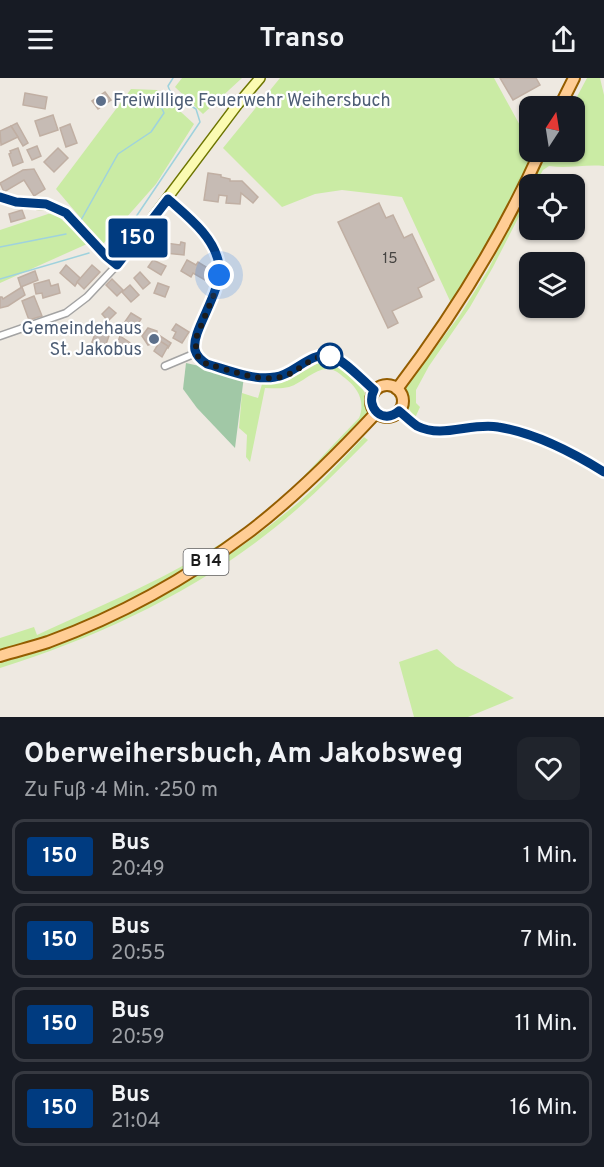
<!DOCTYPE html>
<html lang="de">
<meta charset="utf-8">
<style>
body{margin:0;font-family:Overpass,sans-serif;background:#20242c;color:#f1f3f6;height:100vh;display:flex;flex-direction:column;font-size:22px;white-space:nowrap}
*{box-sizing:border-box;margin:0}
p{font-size:20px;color:#9ea1a6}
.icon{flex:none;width:33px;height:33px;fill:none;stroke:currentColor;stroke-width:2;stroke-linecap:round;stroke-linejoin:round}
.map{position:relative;height:639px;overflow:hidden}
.details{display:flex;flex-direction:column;background:#171b24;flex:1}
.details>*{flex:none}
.badge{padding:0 12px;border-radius:4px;font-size:21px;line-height:39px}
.needle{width:39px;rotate:12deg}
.buttons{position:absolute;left:519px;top:18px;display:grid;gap:12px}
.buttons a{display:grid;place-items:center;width:66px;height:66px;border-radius:12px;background:#171b24;box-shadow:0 2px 4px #0004;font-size:30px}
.you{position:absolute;width:30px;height:30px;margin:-15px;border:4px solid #fff;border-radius:50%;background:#1a73e8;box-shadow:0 0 0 9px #1a73e833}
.map>.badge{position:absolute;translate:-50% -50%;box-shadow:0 0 0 3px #fff}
.round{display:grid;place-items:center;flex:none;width:63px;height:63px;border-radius:12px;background:#20242c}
.overview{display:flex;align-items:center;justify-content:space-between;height:102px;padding:0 24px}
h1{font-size:28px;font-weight:700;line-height:45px}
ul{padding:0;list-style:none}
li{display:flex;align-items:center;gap:18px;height:75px;margin:0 12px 9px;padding:0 12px;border:3px solid #363941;border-radius:12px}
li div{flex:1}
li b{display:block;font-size:22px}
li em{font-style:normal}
li .badge{min-width:66px;font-weight:700;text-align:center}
header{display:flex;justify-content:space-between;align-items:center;height:78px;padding:0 24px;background:#171b24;font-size:27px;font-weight:700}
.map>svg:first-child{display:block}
.grass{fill:#caeba4}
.cemetery{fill:#a1c8a6}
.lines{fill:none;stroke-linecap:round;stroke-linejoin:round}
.stream{stroke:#9fd2dd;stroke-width:1.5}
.building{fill:#c6bbb4;stroke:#c0afa3;stroke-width:1.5}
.street-casing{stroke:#a3a3a3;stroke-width:9}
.secondary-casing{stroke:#6d7501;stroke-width:12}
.primary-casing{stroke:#945d00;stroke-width:14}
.street{stroke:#fff;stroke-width:6}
.secondary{stroke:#fbfbb2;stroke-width:9}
.primary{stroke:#ffcd95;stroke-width:10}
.line-casing{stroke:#fff;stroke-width:14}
.line{stroke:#003b80;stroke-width:9}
.walk{stroke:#1c1c1c;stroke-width:6;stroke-dasharray:0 10.8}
.service-dot{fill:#5c6f8a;stroke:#fff;stroke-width:2}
.stop-dot{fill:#fff;stroke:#003b80;stroke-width:3}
.labels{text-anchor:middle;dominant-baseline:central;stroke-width:4.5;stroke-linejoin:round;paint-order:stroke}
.number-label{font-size:15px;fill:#464442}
.shield{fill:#fff;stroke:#606060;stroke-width:1.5}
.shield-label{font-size:16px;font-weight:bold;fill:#1c1c1c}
.service-label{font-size:18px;fill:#4e5e75;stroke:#fff;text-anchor:start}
</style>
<header><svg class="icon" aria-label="menu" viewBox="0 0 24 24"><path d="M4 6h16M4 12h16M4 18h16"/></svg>Transo<svg class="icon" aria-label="share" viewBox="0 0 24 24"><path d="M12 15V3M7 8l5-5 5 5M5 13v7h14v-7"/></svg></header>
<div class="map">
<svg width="604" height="639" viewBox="0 0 604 639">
<rect width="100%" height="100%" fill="#eee9e1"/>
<!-- grass -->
<g class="grass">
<path d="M 182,0 L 242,0 L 203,36 L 175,9 Z"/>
<path d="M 280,0 L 494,0 L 529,64 L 530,74 L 534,74 L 512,124 L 489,166 L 451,225 L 402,119 L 342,112 L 315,116 L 282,129 L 223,70 Z"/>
<path d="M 587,0 L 600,0 L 604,17 L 604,88 C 585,86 568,91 549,88 L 543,92 L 535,106 L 531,106 L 548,74 L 574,74 L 574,28 L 572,28 Z"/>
<path d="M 131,11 L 157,12 L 194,46 L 156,106 L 103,166 L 56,111 Z"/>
<path d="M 529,109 L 529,119 L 493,189 L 470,229 L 429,288 L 416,312 L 416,325 L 420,329 L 415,340 C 408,331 404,321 406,309 L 460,237 L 488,192 Z"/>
<path d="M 54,134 L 87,166 L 0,205 L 0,152 Z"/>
<path d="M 320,284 L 333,284 L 340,288 L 362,310 L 370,324 L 368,338 L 328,383 L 244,456 L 168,503 L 70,551 L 0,572 L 0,560 L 34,549 L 37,557 C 116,521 210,483 276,425 C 305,399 331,368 359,340 C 363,331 362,321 357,313 C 353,306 346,301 340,296 C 322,281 306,304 289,309 C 281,311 273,310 265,310 L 250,384 L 246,379 L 247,357 L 239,350 L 242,315 L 258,320 L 262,306 L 287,303 Z"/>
<path d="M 364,359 L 368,362 C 344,386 321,410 296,432 C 210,507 107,556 0,590 L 0,585 C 110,552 211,498 299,424 C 322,404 343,381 364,359 Z"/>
<path d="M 437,571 L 456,588 L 514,620 L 468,639 L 414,639 L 399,584 Z"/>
</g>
<!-- cemetery -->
<path class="cemetery" d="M 186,285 L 244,298 L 235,370 L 197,330 L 183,311 Z"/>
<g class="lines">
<!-- stream -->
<g class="stream">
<path d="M 81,142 L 118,76 L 151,54 L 164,35 L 157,20"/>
<path d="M 106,168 L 123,158 L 200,44 L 196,31 L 171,16 L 168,8 L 173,0"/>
<path d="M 0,169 L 66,156"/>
<path d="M 0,201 L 89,175"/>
</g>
</g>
<!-- building -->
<g class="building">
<path d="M 500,0 L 536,0 L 540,7 L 513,22 Z"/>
<path d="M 105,14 L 111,22 L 98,31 L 92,23 Z"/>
<path d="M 25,15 L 47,19 L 45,31 L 23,27 Z"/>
<path d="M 53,37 L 58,52 L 40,58 L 35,43 Z"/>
<path d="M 17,45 L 28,65 L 23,68 L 11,48 Z"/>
<path d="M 70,46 L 77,65 L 66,69 L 60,50 Z"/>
<path d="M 11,48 L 18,59 L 1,67 L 0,53 Z"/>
<path d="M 37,68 L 41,78 L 32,82 L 27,72 Z"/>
<path d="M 18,70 L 23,84 L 13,88 L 9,76 L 11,75 L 10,73 Z"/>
<path d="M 58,70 L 68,80 L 54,94 L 44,84 Z"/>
<path d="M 34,91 L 45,111 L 34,118 L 24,102 L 4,114 L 0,105 L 23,92 Z"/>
<path d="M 208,95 L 221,97 L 221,99 L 230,101 L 230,103 L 242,103 L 258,119 L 253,125 L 241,115 L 240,126 L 226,125 L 227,118 L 219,117 L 218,124 L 204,122 Z"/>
<path d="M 379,125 L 386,140 L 393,137 L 404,160 L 412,156 L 434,202 L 418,210 L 422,219 L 392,233 L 398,245 L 388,250 L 338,144 Z"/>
<path d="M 22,132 L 25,140 L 11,144 L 9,136 Z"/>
<path d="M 181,164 L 185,165 L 184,177 L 165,175 L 164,172 L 166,165 L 180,167 Z"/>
<path d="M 153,182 L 166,188 L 161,197 L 148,189 Z"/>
<path d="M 187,182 L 196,187 L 198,184 L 211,192 L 205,202 L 193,195 L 191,199 L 181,193 Z"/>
<path d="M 66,187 L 80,200 L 75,208 L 60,195 Z"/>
<path d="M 92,187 L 100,194 L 84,211 L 77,204 Z"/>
<path d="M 35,193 L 38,202 L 21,209 L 18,200 Z"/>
<path d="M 140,194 L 150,205 L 143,211 L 134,200 Z"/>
<path d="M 112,201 L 123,212 L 117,218 L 106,207 Z"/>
<path d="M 49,202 L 51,208 L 58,206 L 60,215 L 43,220 L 42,215 L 36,216 L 34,206 Z"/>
<path d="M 158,205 L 169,209 L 165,219 L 154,215 Z"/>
<path d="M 130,207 L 139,217 L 131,224 L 122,214 Z"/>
<path d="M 22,209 L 25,217 L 8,228 L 0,230 L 0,219 L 2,219 L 3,221 Z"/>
<path d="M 34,218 L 42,238 L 29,242 L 22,223 Z"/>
<path d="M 109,229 L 116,235 L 108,243 L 102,236 Z"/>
<path d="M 131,235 L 141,241 L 134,252 L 124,245 Z"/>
<path d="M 176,246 L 189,254 L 182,265 L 173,260 L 176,254 L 172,252 Z"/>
<path d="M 148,250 L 157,253 L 157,256 L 171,265 L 168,270 L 160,263 L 148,267 L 142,258 Z"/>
<path d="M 97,251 L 110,255 L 105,269 L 92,264 Z"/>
<path d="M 120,258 L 132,266 L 129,274 L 116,270 Z"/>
<path d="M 160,263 L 168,268 L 162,279 L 154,273 Z"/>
</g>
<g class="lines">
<!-- street casing -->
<g class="street-casing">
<g id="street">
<path d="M 167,121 C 187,138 215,159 219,187 C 223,216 191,252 195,272 C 197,279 202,283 207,286 C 228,292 254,302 275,300 C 288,298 297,290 308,283 C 335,267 355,297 374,312"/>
<path d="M 0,258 L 66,235 L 87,219 L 117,187"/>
<path d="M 165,288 L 196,275"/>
<path d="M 399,333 C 405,338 411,344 417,348 C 443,361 471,344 498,349 C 536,355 572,374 604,394"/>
</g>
</g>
<!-- secondary casing -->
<g class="secondary-casing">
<path id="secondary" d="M 0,119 L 16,124 L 46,127 L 66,135 L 106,178 L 117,187 L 238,26 L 260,0"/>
</g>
<!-- primary casing -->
<g class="primary-casing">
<g id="primary">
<path d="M 560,28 L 574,0"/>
<circle cx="387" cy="323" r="16"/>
<path d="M 397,311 C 454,236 502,159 540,74"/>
<path d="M 0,578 C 16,573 33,569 48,564 C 119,538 189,499 249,454 C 295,419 337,377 376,335"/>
</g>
</g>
<!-- street -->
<use href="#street" class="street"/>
<!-- secondary -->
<use href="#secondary" class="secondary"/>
<!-- primary -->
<use href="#primary" class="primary"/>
</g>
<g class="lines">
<!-- line casing -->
<g class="line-casing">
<path id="line" d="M 0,119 L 16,124 L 46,126 L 66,135 L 106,178 L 117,187 L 168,121 C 187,138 215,159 219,187 C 222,216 191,252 195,272 C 197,279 202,283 207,286 C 228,292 254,303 275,299 C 294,297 310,273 330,278 C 344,281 363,303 374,312 C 365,330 383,347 399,333 C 405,338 411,344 417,348 C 443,361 471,344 498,349 C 536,355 572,374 604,394"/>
</g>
<!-- line -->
<use href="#line" class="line"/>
<!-- walk -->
<path class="walk" d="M 219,197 L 215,214 L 196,260 L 196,275 L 200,282 L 207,286 C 231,292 263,307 287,297 C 303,290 312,277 330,278"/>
</g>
<!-- markers -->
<g class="service-dot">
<circle cx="101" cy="23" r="6"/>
<circle cx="154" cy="261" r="6"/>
</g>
<circle class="stop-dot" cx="330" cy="278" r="12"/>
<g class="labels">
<!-- number labels -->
<g class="number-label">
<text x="390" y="181">15</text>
</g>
<!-- shield labels -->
<rect class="shield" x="183.5" y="471" width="45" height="26" rx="4.5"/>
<g class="shield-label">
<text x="206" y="484">B 14</text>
</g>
<!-- service labels -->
<g class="service-label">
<text x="113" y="23">Freiwillige Feuerwehr Weihersbuch</text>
<text x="142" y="251" text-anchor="end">Gemeindehaus<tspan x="142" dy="21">St. Jakobus</tspan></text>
</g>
</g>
</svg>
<div class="buttons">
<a><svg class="needle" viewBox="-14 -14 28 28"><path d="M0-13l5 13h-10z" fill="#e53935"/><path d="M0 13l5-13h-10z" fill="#9ea1a6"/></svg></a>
<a><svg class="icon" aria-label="locate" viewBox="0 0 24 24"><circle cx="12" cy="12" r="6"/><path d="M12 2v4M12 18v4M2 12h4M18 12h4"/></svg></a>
<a><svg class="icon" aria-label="layers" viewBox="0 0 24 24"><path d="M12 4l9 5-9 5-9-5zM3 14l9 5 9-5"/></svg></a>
</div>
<div class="you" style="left:219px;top:197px"></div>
<b class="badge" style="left:138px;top:160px;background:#003b80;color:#fff">150</b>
</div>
<section class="details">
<div class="overview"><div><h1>Oberweihersbuch, Am Jakobsweg</h1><p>Zu Fuß · 4 Min. · 250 m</p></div><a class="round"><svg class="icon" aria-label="heart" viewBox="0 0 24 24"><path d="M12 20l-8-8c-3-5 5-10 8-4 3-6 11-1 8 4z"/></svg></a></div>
<ul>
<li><span class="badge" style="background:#003b80;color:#fff">150</span><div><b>Bus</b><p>20:49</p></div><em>1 Min.</em></li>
<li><span class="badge" style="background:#003b80;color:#fff">150</span><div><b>Bus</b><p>20:55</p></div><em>7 Min.</em></li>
<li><span class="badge" style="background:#003b80;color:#fff">150</span><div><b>Bus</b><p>20:59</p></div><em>11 Min.</em></li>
<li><span class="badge" style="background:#003b80;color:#fff">150</span><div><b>Bus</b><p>21:04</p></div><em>16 Min.</em></li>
</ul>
</section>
